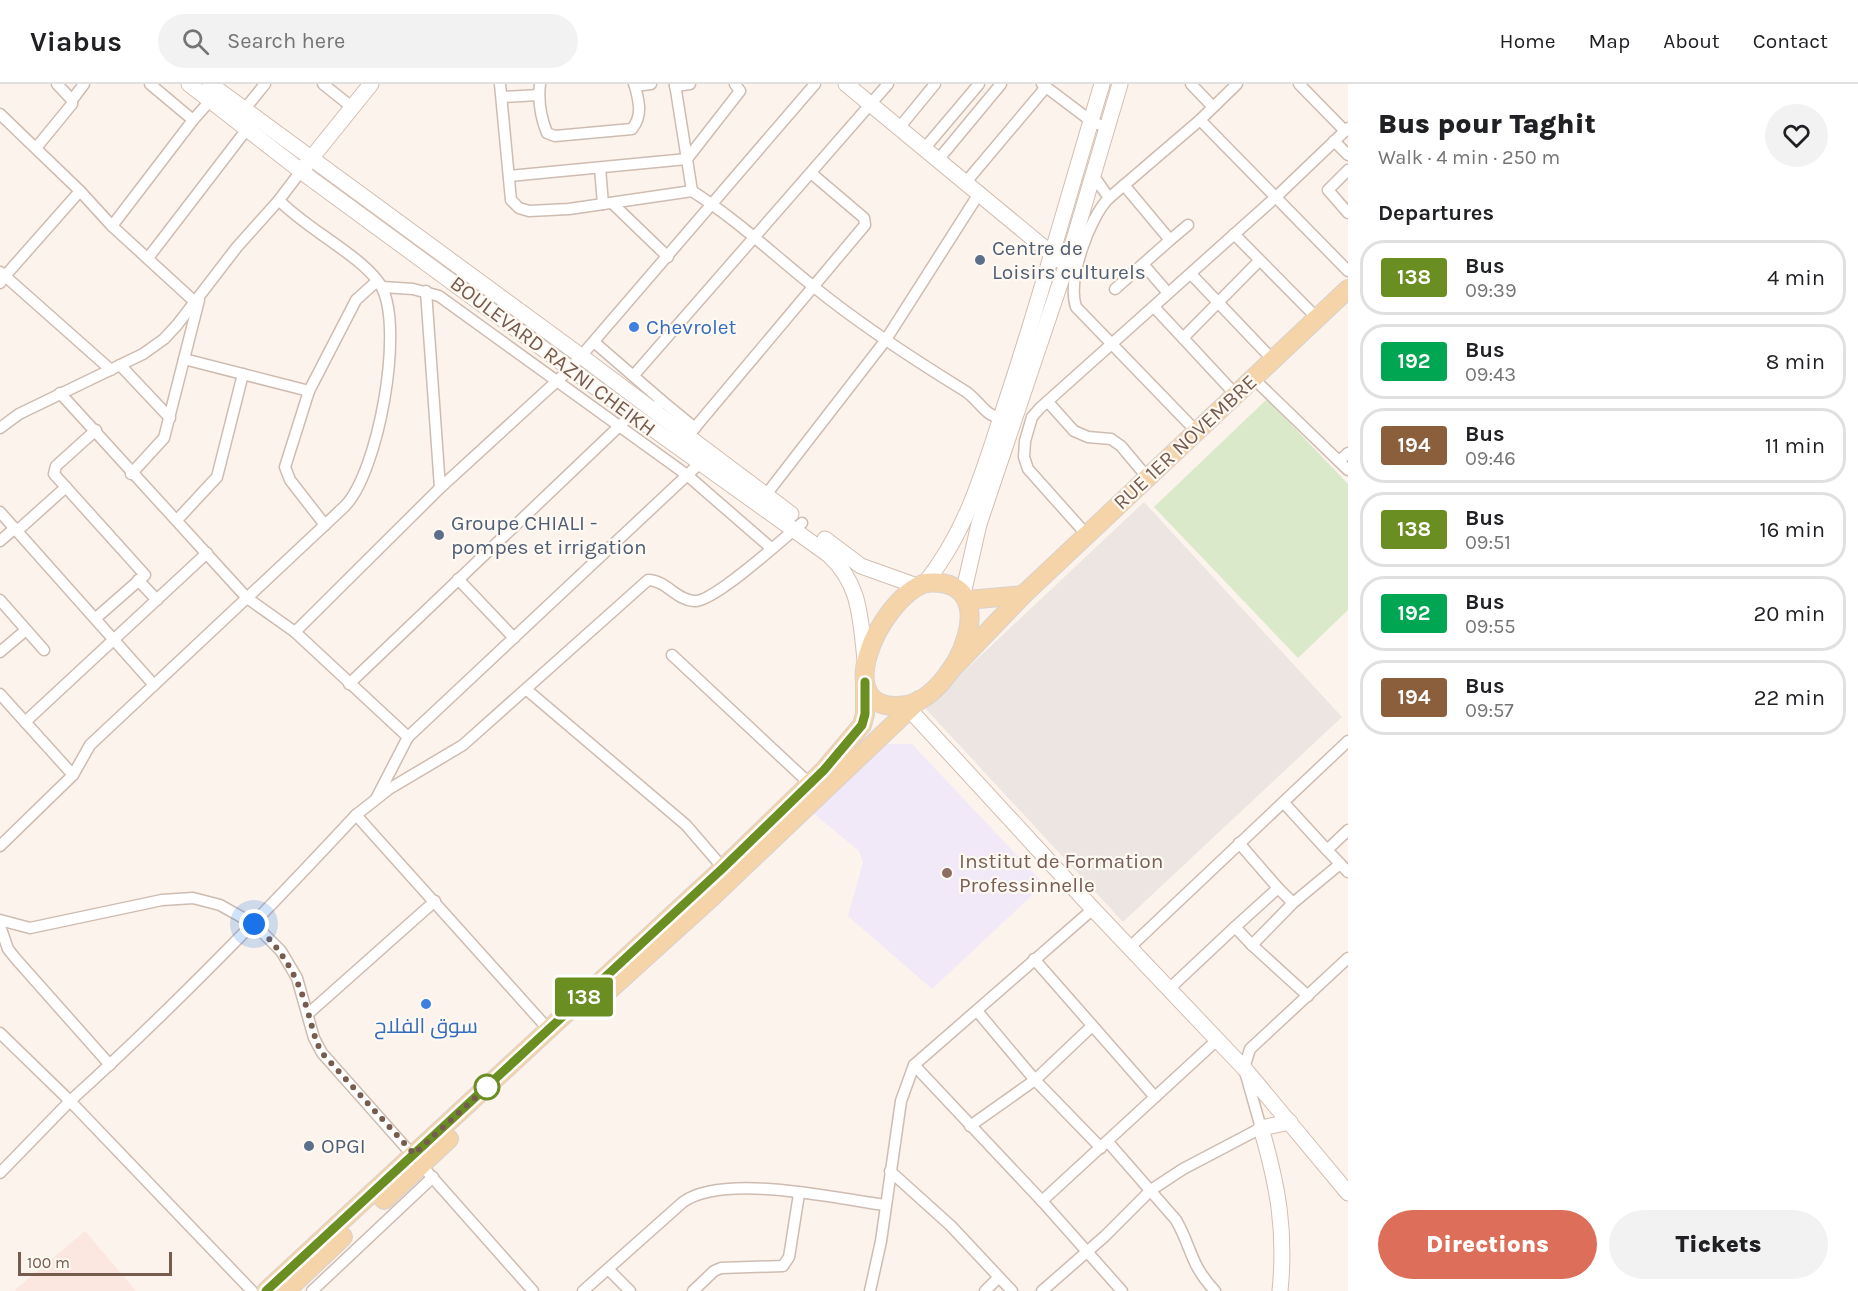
<!DOCTYPE html>
<meta charset="utf-8">
<style>
body{margin:0;font-family:Karla,Cairo,sans-serif;background:#f2f2f2;color:#202124;height:100vh;display:flex;flex-direction:column;font-size:22px;white-space:nowrap}
*{box-sizing:border-box;margin:0}
p{font-size:20px;color:#757577}
.icon{flex:none;width:33px;height:33px;fill:none;stroke:currentColor;stroke-width:2;stroke-linecap:round;stroke-linejoin:round}
.map{position:relative;flex:1;overflow:hidden}
.details{display:flex;flex-direction:column;background:#fff;width:510px}
.details>*{flex:none}
.badge{padding:0 12px;border-radius:4px;font-size:21px;line-height:39px}
.scale{position:absolute;left:18px;bottom:15px;width:154px;box-sizing:border-box;padding-left:6px;border:3px solid #765b4f;border-top:0;font-size:16px;line-height:21px;white-space:nowrap;color:#765b4f;-webkit-text-stroke:4px #fef9f2;paint-order:stroke}
.you{position:absolute;width:30px;height:30px;margin:-15px;border:4px solid #fff;border-radius:50%;background:#1a73e8;box-shadow:0 0 0 9px #1a73e833}
.map>.badge{position:absolute;translate:-50% -50%;box-shadow:0 0 0 3px #fff}
h2{padding:0 30px;font-size:22px;line-height:54px}
.round{display:grid;place-items:center;flex:none;width:63px;height:63px;border-radius:32px;background:#f2f2f2}
.overview{display:flex;align-items:center;justify-content:space-between;height:102px;padding:0 30px}
h1{font-size:28px;font-weight:800;line-height:45px}
.button{display:flex;gap:12px;margin-top:auto;padding:12px 30px}
.button a{flex:1;height:69px;border-radius:36px;background:#dd6e59;color:#fff;font-size:24px;font-weight:800;line-height:69px;text-align:center}
.button a+a{background:#f2f2f2;color:#202124}
ul{padding:0;list-style:none}
li{display:flex;align-items:center;gap:18px;height:75px;margin:0 12px 9px;padding:0 18px;border:3px solid #e0e0e0;border-radius:24px}
li div{flex:1}
li b{display:block;font-size:22px}
li em{font-style:normal}
li .badge{min-width:66px;font-weight:700;text-align:center}
header{display:flex;align-items:center;gap:36px;box-sizing:border-box;height:84px;padding:0 30px;background:#fff;border-bottom:2px solid #e0e0e0}
header strong{font-size:28px}
nav{display:flex;gap:33px;margin-inline-start:auto;font-size:21px}
.search{width:420px;height:54px;background:#f2f2f2;display:flex;align-items:center;gap:15px;box-sizing:border-box;padding:0 21px;border-radius:33px;color:#757577;font-size:22px}
main{display:flex;flex:1;min-height:0}
.map>svg:first-child{display:block}
.commercial{fill:#fbe7e0}
.industrial{fill:#ece5e1}
.education{fill:#f1e8f8}
.green{fill:#d9e9ca}
.lines{fill:none;stroke-linecap:round;stroke-linejoin:round}
.street-casing{stroke:#cebcb1;stroke-width:13}
.secondary-casing{stroke:#d3beb1;stroke-width:17}
.primary-casing{stroke:#d9d1ce;stroke-width:20}
.street{stroke:#fff;stroke-width:10}
.secondary{stroke:#fff;stroke-width:15}
.primary{stroke:#f5d4a9;stroke-width:18}
.line-casing{stroke:#fff;stroke-width:14}
.line{stroke:#6b8e23;stroke-width:9}
.walk{stroke:#765b4f;stroke-width:6;stroke-dasharray:0 10.8}
.service-dot{fill:#5c6f8a;stroke:#fef9f2;stroke-width:2}
.shop-dot{fill:#3f7fe0;stroke:#fef9f2;stroke-width:2}
.education-dot{fill:#8d6e63;stroke:#fef9f2;stroke-width:2}
.stop-dot{fill:#fff;stroke:#6b8e23;stroke-width:3}
.labels{text-anchor:middle;dominant-baseline:central;stroke-width:4.5;stroke-linejoin:round;paint-order:stroke}
.service-label{font-size:21px;fill:#4e5e75;stroke:#fef9f2;text-anchor:start}
.shop-label{font-size:21px;fill:#366cbe;stroke:#fef9f2;text-anchor:start}
.street-label{font-size:21px;fill:#765b4f;stroke:#fef9f2}
.education-label{font-size:21px;fill:#785e54;stroke:#fef9f2;text-anchor:start}
</style>
<header>
<strong>Viabus</strong>
<div class="search"><svg class="icon" aria-label="search" viewBox="0 0 24 24"><circle cx="10" cy="10" r="6"/><path d="M15 15l6 6"/></svg>Search here</div>
<nav><a>Home</a><a>Map</a><a>About</a><a>Contact</a></nav>
</header>
<main>
<div class="map">
<svg width="1348" height="1207" viewBox="0 0 1348 1207">
<rect width="100%" height="100%" fill="#fcf4ec"/>
<!-- commercial -->
<path class="commercial" d="M 85,1147 L 136,1207 L 14,1207 Z"/>
<!-- industrial -->
<path class="industrial" d="M 1144,418 L 1342,633 L 1123,838 L 925,624 Z"/>
<!-- education -->
<path class="education" d="M 885,660 L 912,660 L 1044,800 L 932,905 L 848,832 L 863,778 L 859,767 L 813,729 Z"/>
<!-- green -->
<path class="green" d="M 1267,315 L 1348,400 L 1348,526 L 1298,574 L 1154,423 Z"/>
<g class="lines">
<!-- street casing -->
<g class="street-casing">
<g id="street">
<path d="M 150,0 L 193,36"/>
<path d="M 323,0 L 353,24"/>
<path d="M 500,0 L 511,116 L 519,124 L 529,127 L 569,125 L 692,107 C 736,135 774,171 814,203 C 862,242 913,275 965,307 C 979,316 984,331 1000,334"/>
<path d="M 540,0 C 538,16 541,34 547,49 L 555,52 L 632,45 C 643,31 639,18 635,2"/>
<path d="M 634,0 L 635,2 L 651,0"/>
<path d="M 675,0 L 692,107"/>
<path d="M 1042,0 L 1091,37 L 1107,44"/>
<path d="M 1191,0 L 1213,23"/>
<path d="M 1299,0 L 1345,47"/>
<path d="M 675,2 L 690,0"/>
<path d="M 502,13 L 539,11"/>
<path d="M 72,16 L 84,0"/>
<path d="M 244,26 L 265,0"/>
<path d="M 0,30 L 80,107 L 5,192 L 0,188"/>
<path d="M 1200,36 L 1348,187"/>
<path d="M 899,44 L 935,0"/>
<path d="M 1334,57 L 1348,71"/>
<path d="M 36,64 L 72,20 L 72,16 L 57,0"/>
<path d="M 924,65 L 979,0"/>
<path d="M 938,76 L 1001,0"/>
<path d="M 600,84 L 603,120"/>
<path d="M 1348,86 L 1328,106 L 1348,129"/>
<path d="M 1093,91 L 1109,114 L 1200,36 L 1237,0"/>
<path d="M 509,92 L 687,75 L 740,7 L 735,0"/>
<path d="M 966,98 L 1046,3"/>
<path d="M 1124,101 L 1170,156 L 1143,180 L 1168,209"/>
<path d="M 80,107 L 112,142 L 193,36 L 210,17"/>
<path d="M 1109,114 C 1089,134 1067,196 1076,223 L 1196,347"/>
<path d="M 612,119 L 668,173"/>
<path d="M 112,142 L 195,218"/>
<path d="M 1234,150 L 1317,234"/>
<path d="M 1170,156 L 1188,141"/>
<path d="M 148,174 L 247,45"/>
<path d="M 1191,190 L 1272,275"/>
<path d="M 0,199 L 5,192 L 111,286"/>
<path d="M 382,203 L 413,205 L 439,212 L 687,391 L 771,464"/>
<path d="M 1115,205 L 1143,180"/>
<path d="M 426,207 L 440,404"/>
<path d="M 1154,223 L 1183,254 L 1259,177"/>
<path d="M 1183,254 L 1235,310"/>
<path d="M 594,258 L 661,316 L 654,328"/>
<path d="M 184,275 L 309,307 L 285,383 L 290,396 L 325,441"/>
<path d="M 120,281 L 170,334"/>
<path d="M 634,291 L 888,0"/>
<path d="M 1253,294 L 1348,386"/>
<path d="M 309,307 L 356,216 L 377,197"/>
<path d="M 60,309 L 247,514 L 295,548 L 408,653 L 377,713"/>
<path d="M 661,316 L 695,344"/>
<path d="M 1048,318 L 1074,347 L 1088,353 L 1111,355 L 1121,362 L 1147,393"/>
<path d="M 0,344 L 19,330 L 143,270 L 164,255 L 177,241 L 237,163 L 279,116"/>
<path d="M 96,346 L 56,382 L 54,390 L 145,491 L 96,534"/>
<path d="M 687,353 L 865,141 L 864,134 L 811,89"/>
<path d="M 1339,377 L 1348,369"/>
<path d="M 131,390 L 164,354 L 199,216"/>
<path d="M 765,412 L 885,257 L 980,108"/>
<path d="M 0,428 L 154,601"/>
<path d="M 177,436 L 217,393 L 243,290"/>
<path d="M 17,447 L 66,403"/>
<path d="M 1086,450 L 1028,385 L 1024,373 L 1025,357 L 1032,333 L 1040,324 L 1277,112 L 1348,44"/>
<path d="M 0,457 L 15,444"/>
<path d="M 458,495 L 514,554"/>
<path d="M 138,496 L 157,516"/>
<path d="M 0,516 L 44,566"/>
<path d="M 295,548 L 440,404 L 570,285 L 815,0"/>
<path d="M 0,568 L 26,546"/>
<path d="M 672,571 L 809,699"/>
<path d="M 349,600 L 632,330"/>
<path d="M 527,606 L 686,741 L 723,784"/>
<path d="M 0,610 L 73,691"/>
<path d="M 25,638 L 207,469"/>
<path d="M 408,653 L 699,380"/>
<path d="M 1284,719 L 1327,766 L 1348,746"/>
<path d="M 356,731 L 389,705 L 463,661 L 648,496 C 666,496 676,516 694,517 C 713,519 784,454 802,439"/>
<path d="M 1239,759 L 1278,804"/>
<path d="M 0,762 L 73,691 L 90,661 L 345,422 C 378,388 404,247 382,204 C 368,175 304,144 279,116 L 301,87"/>
<path d="M 1327,766 L 1348,788"/>
<path d="M 1293,819 L 1278,804 L 1235,843 L 1252,861 L 1293,819 L 1340,780"/>
<path d="M 0,836 L 30,844 L 162,816 L 193,814 L 220,821 L 254,840 L 281,867 L 297,894 L 314,954 L 322,969 L 533,1207"/>
<path d="M 0,842 L 8,865 L 16,875 L 110,981"/>
<path d="M 1252,861 L 1308,912"/>
<path d="M 1129,864 L 1348,657"/>
<path d="M 1034,875 L 1155,1013"/>
<path d="M 1169,905 L 1235,843"/>
<path d="M 977,927 L 1035,996 L 1101,1064"/>
<path d="M 309,929 L 435,817"/>
<path d="M 0,949 L 70,1017 C 170,927 264,830 356,731 L 549,946"/>
<path d="M 914,981 L 1042,1117"/>
<path d="M 970,1042 L 1035,996 L 1091,943"/>
<path d="M 1108,1058 L 1176,1136 C 1192,1164 1190,1181 1215,1207"/>
<path d="M 890,1087 L 951,1142 L 1012,1207"/>
<path d="M 0,1089 L 70,1017 L 252,1207"/>
<path d="M 608,1185 L 630,1207"/>
<path d="M 312,1207 L 433,1093"/>
<path d="M 583,1207 L 683,1118 C 724,1089 835,1114 884,1121"/>
<path d="M 693,1207 L 714,1187 L 721,1184 L 783,1182 L 789,1173 L 799,1110"/>
<path d="M 870,1207 L 881,1157 L 901,1017 L 914,981 L 1093,825"/>
<path d="M 985,1207 L 998,1194"/>
<path d="M 1042,1207 L 1105,1152 L 1151,1106 L 1183,1085 L 1261,1044 L 1244,984 L 1250,965 L 1348,874"/>
<path d="M 1122,1207 L 1042,1117 L 1217,956"/>
</g>
</g>
<!-- secondary casing -->
<g class="secondary-casing">
<g id="secondary">
<path d="M 189,0 L 310,94 L 632,330 L 829,471 C 861,501 860,534 865,575"/>
<path d="M 210,0 L 581,272 L 791,430"/>
<path d="M 846,0 L 1059,176"/>
<path d="M 305,82 L 371,0"/>
<path d="M 825,455 L 861,482 L 917,502"/>
<path d="M 925,499 C 968,446 985,382 1006,318 C 1041,213 1070,106 1102,0"/>
<path d="M 963,510 L 979,440 L 1067,179 L 1120,0"/>
<path d="M 900,622 L 908,624 L 1093,825 L 1244,984 L 1348,1109"/>
<path d="M 1280,1207 C 1286,1147 1278,1102 1261,1044 L 1290,1038"/>
</g>
</g>
<!-- primary casing -->
<g class="primary-casing">
<g id="primary">
<path d="M 925,499 C 1010,491 956,613 906,621 C 827,633 877,517 925,499 Z"/>
<path d="M 967,516 L 1023,511"/>
<path d="M 949,588 L 1023,511 L 1348,205"/>
<path d="M 606,909 L 712,813 L 919,616"/>
<path d="M 384,1116 L 449,1055"/>
<path d="M 266,1207 L 723,784 L 824,686 L 862,641 L 865,630 L 865,598"/>
<path d="M 286,1207 L 343,1153"/>
</g>
</g>
<!-- street -->
<use href="#street" class="street"/>
<!-- secondary -->
<use href="#secondary" class="secondary"/>
<!-- primary -->
<use href="#primary" class="primary"/>
</g>
<g class="lines">
<!-- line casing -->
<g class="line-casing">
<path id="line" d="M 266,1207 L 723,784 L 824,686 L 862,641 L 865,630 L 865,598"/>
</g>
<!-- line -->
<use href="#line" class="line"/>
<!-- walk -->
<path class="walk" d="M 254,840 C 281,864 297,891 307,925 C 312,941 314,955 322,969 L 414,1070 L 487,1003"/>
</g>
<!-- markers -->
<g class="service-dot">
<circle cx="980" cy="176" r="6"/>
<circle cx="439" cy="451" r="6"/>
<circle cx="309" cy="1062" r="6"/>
</g>
<g class="shop-dot">
<circle cx="634" cy="243" r="6"/>
<circle cx="426" cy="920" r="6"/>
</g>
<circle class="education-dot" cx="947" cy="789" r="6"/>
<circle class="stop-dot" cx="487" cy="1003" r="12"/>
<g class="labels">
<!-- service labels -->
<g class="service-label">
<text x="992" y="164">Centre de<tspan x="992" dy="24">Loisirs culturels</tspan></text>
<text x="451" y="439">Groupe CHIALI -<tspan x="451" dy="24">pompes et irrigation</tspan></text>
<text x="321" y="1062">OPGI</text>
</g>
<!-- shop labels -->
<g class="shop-label">
<text x="646" y="243">Chevrolet</text>
<text x="426" y="942" text-anchor="middle">سوق الفلاح</text>
</g>
<!-- street labels -->
<g class="street-label">
<text transform="translate(553 272) rotate(37)">BOULEVARD RAZNI CHEIKH</text>
<text transform="translate(1185 358) rotate(-43)">RUE 1ER NOVEMBRE</text>
</g>
<!-- education labels -->
<g class="education-label">
<text x="959" y="777">Institut de Formation<tspan x="959" dy="24">Professinnelle</tspan></text>
</g>
</g>
</svg>
<div class="scale">100 m</div>
<div class="you" style="left:254px;top:840px"></div>
<b class="badge" style="left:584px;top:913px;background:#6b8e23;color:#fff">138</b>
</div>
<section class="details">
<div class="overview"><div><h1>Bus pour Taghit</h1><p>Walk · 4 min · 250 m</p></div><a class="round"><svg class="icon" aria-label="heart" viewBox="0 0 24 24"><path d="M12 20l-8-8c-3-5 5-10 8-4 3-6 11-1 8 4z"/></svg></a></div>
<h2>Departures</h2>
<ul>
<li><span class="badge" style="background:#6b8e23;color:#fff">138</span><div><b>Bus</b><p>09:39</p></div><em>4 min</em></li>
<li><span class="badge" style="background:#00a651;color:#fff">192</span><div><b>Bus</b><p>09:43</p></div><em>8 min</em></li>
<li><span class="badge" style="background:#8b5e3c;color:#fff">194</span><div><b>Bus</b><p>09:46</p></div><em>11 min</em></li>
<li><span class="badge" style="background:#6b8e23;color:#fff">138</span><div><b>Bus</b><p>09:51</p></div><em>16 min</em></li>
<li><span class="badge" style="background:#00a651;color:#fff">192</span><div><b>Bus</b><p>09:55</p></div><em>20 min</em></li>
<li><span class="badge" style="background:#8b5e3c;color:#fff">194</span><div><b>Bus</b><p>09:57</p></div><em>22 min</em></li>
</ul>
<div class="button"><a>Directions</a><a>Tickets</a></div>
</section>
</main>
